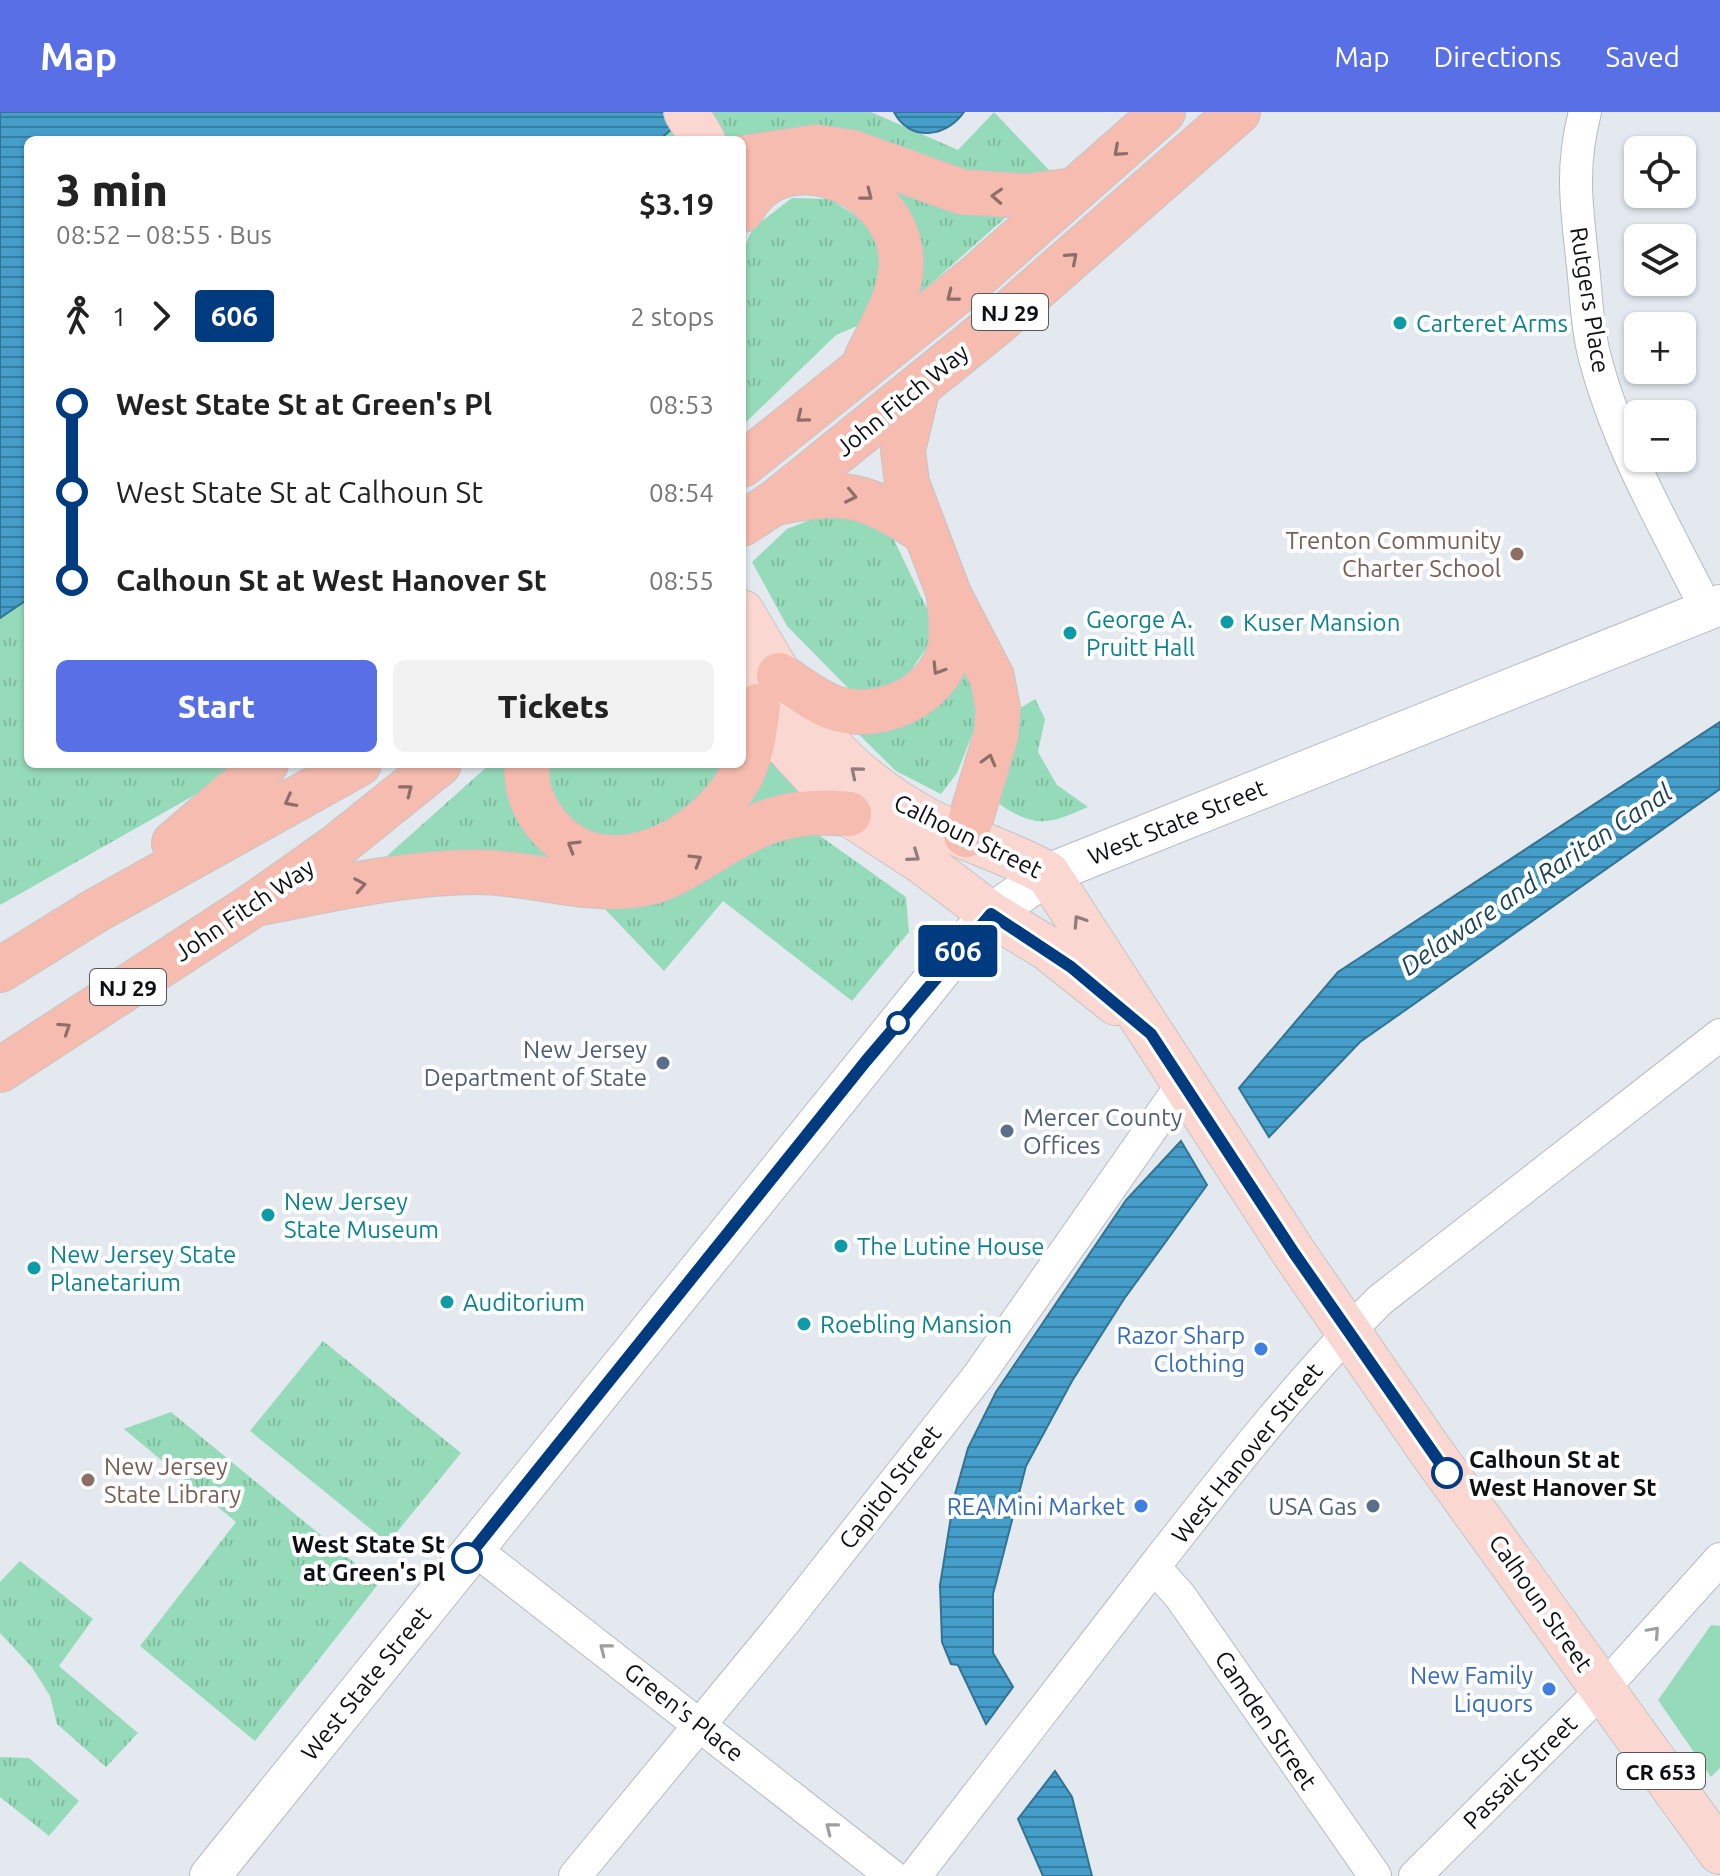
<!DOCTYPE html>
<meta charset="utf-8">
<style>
body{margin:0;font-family:Ubuntu,sans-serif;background:#f2f2f2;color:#222;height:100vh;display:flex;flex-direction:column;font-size:30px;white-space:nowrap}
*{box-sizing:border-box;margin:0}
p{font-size:26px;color:#767676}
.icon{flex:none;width:44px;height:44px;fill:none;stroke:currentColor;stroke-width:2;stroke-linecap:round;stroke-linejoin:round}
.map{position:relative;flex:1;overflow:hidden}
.panel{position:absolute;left:24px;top:24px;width:722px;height:632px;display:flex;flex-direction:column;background:#fff;border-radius:12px;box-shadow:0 2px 6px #0004}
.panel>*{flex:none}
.badge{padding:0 16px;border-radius:6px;font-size:28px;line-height:52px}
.tools{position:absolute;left:1624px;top:24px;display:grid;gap:16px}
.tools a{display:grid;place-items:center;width:72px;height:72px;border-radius:12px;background:#fff;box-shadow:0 2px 6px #0004;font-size:40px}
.map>.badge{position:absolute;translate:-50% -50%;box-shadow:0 0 0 4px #fff}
.legs{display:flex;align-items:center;gap:12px;height:88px;padding:0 32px;font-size:26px}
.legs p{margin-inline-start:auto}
.headline{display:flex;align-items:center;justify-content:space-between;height:136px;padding:0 32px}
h1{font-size:44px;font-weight:800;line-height:60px}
.action{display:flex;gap:16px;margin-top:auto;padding:16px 32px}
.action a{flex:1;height:92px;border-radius:12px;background:#596fe6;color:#fff;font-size:32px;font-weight:800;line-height:92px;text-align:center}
.action a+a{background:#f2f2f2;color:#222}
ul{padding:0 32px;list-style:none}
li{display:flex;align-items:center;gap:28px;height:88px;font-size:30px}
li i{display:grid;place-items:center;width:12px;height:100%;margin:0 10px;background:currentColor}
li i::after{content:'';width:20px;height:20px;margin:-10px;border:6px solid;border-radius:50%;background:#fff}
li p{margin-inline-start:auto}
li:first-child i{background:linear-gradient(#0000 50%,currentColor 0)}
li:last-child i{background:linear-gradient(currentColor 50%,#0000 0)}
header{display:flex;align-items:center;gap:48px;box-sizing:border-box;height:112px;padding:0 40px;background:#596fe6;color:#fff}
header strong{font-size:38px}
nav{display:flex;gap:44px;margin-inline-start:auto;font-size:28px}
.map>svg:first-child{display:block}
.grass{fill:url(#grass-tufts)}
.park{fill:#96dbb9}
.water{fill:url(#water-rules);stroke:#347392;stroke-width:2}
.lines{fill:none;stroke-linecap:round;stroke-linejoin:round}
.minor-casing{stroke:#b6bbc2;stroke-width:34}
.tertiary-casing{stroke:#b6bbc2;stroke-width:42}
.primary-casing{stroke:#c5c5c6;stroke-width:46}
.motorway-casing{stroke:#c5c5c6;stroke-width:46}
.minor{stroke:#fff;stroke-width:32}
.tertiary{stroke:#fff;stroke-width:40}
.primary{stroke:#fad7d0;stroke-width:44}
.motorway{stroke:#f7bcb0;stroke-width:44}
.oneway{stroke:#8e6e68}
.oneway2{stroke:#8f7d7a}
.oneway3{stroke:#9e9fa0}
.line-1-casing{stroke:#fff;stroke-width:18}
.line-1{stroke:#003b80;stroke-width:12}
.culture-dot{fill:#0f9aa8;stroke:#fff;stroke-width:3}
.education-dot{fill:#8d6e63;stroke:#fff;stroke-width:3}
.stop-1-dot{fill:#fff;stroke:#003b80;stroke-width:4}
.service-dot{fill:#5c6f8a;stroke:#fff;stroke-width:3}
.shop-dot{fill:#3f7fe0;stroke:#fff;stroke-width:3}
.labels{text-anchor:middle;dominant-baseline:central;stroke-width:8;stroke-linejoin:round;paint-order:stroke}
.shield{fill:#fff;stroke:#565758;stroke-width:2}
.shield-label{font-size:22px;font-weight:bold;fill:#0d0f11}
.street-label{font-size:24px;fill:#0d0f11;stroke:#fff}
.culture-label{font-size:24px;fill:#0d838f;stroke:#fff;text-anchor:start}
.education-label{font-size:24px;fill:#785e54;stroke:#fff;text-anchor:end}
.service-label{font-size:24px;fill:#4e5e75;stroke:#fff;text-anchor:end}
.shop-label{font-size:24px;fill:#366cbe;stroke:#fff;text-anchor:end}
.stop-label{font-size:24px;font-weight:bold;fill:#0d0f11;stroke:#fff;text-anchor:start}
.water-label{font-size:26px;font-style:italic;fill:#1d4457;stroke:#fff}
</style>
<header>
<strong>Map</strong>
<nav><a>Map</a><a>Directions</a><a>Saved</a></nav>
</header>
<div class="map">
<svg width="1720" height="1764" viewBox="0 0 1720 1764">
<defs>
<pattern id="grass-tufts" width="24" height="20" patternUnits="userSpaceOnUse" patternTransform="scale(2)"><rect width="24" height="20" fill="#96dbb9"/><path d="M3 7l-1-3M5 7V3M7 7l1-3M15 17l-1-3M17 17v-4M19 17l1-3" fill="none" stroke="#80bb9e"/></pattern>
<pattern id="water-rules" width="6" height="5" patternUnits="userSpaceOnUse" patternTransform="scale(2)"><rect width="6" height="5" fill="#449ec9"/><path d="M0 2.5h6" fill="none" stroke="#377fa2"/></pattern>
</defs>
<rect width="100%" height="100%" fill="#e3e9ef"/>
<!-- grass -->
<g class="grass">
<path d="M 692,0 L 871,0 L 958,38 L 994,0 L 1049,58 C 978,82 933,49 869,22 L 860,32 L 659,28 Z"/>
<path d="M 884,66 L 1014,98 L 916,185 L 923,140 L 907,94 Z"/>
<path d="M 792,86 L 830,87 L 868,112 L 881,145 L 879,179 L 857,214 L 836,223 L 742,314 L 742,140 L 753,116 Z"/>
<path d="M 836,398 L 887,413 L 928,499 L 929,532 L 904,569 L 871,584 L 853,581 L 787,514 L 752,450 L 787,417 Z"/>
<path d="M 28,487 L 28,652 L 239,652 L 225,666 L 0,793 L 0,506 Z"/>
<path d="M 968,524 L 986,588 L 957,661 L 941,682 L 896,659 L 845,609 Z"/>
<path d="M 1035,587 L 1045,607 L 1038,640 L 1057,673 L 1088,695 C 1050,712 1035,717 998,691 L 1017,598 Z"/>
<path d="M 772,641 L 814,684 L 733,707 Z"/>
<path d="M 490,652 L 518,652 L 573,750 L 391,749 L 387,744 Z"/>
<path d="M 548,652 L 727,652 L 719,676 L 637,731 L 598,727 L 567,707 L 548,672 Z"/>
<path d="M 809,716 L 906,785 L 909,820 L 852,889 L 723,789 L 664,859 L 602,794 Z"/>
<path d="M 323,1229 L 461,1341 L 388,1431 L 250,1319 Z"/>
<path d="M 171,1300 L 379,1471 L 255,1629 L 140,1534 L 236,1410 L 124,1317 Z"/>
<path d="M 20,1449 L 93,1507 L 59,1554 L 138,1621 L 106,1655 L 57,1612 L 50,1584 L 31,1554 L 0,1521 L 0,1470 Z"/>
<path d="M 0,1645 L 29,1646 L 79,1689 L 49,1724 L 0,1685 Z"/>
</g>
<!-- park -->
<path class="park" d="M 1711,1513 L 1720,1514 L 1720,1656 L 1711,1665 L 1658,1588 Z"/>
<!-- water -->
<g class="water">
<path d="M 0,0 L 692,0 L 659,28 L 28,28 L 28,487 L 0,506 Z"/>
<path d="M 894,0 L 964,0 C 947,25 910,31 894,0 Z"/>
<path d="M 1720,610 L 1720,677 L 1360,930 L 1269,1025 L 1239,976 L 1338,860 Z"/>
<path d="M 1181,1029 L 1207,1073 L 1124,1187 L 1072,1269 L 1026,1354 L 993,1482 L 993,1541 L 1013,1575 L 986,1612 L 958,1553 L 951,1552 L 942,1530 L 940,1473 L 954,1386 L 968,1336 L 996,1280 L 1126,1088 Z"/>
<path d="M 1055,1659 L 1072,1685 L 1092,1764 L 1043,1764 L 1018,1707 Z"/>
</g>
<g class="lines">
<!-- minor casing -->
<g class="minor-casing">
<g id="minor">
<path d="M 1585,0 C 1571,53 1576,91 1582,145 C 1586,176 1586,211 1594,242 C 1617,333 1665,414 1707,498"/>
<path d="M 474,1437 L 892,1764"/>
<path d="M 1154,1455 L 1180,1484 L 1375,1764"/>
<path d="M 575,1764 L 782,1513 L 979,1263 L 1184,970"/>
<path d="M 915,1764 C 997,1658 1078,1552 1160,1447 C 1230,1358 1300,1268 1380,1188 L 1720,923"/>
<path d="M 1415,1764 L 1602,1578 L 1720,1447"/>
</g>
</g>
<!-- tertiary casing -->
<g class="tertiary-casing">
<path id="tertiary" d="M 210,1764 L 951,846 L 991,802 L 1048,762 L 1720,493"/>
</g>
<!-- primary casing -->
<g class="primary-casing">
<g id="primary">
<path d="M 686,0 L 703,28"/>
<path d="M 742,500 C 799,595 824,651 925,707 C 965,728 1009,740 1048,762 L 1294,1141 L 1432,1341 L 1720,1740"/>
<path d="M 742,563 L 773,619 L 849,702 L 921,749 L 991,802 L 1047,836 L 1116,891"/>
</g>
</g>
<!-- motorway casing -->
<g class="motorway-casing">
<g id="motorway">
<path d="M 742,46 L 816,35 L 851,40 L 962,80 L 1027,84 L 1075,78"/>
<path d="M 742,98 C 779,26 888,67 900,137 C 907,176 882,213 866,247"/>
<path d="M 918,275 L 903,338 L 907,371 L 949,482 L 992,565 L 998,597 L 996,623 L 966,723"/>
<path d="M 742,353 L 976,165 L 1163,0"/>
<path d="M 776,391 C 847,377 862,381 923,419"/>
<path d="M 742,412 L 774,391 L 997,211 L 1238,0"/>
<path d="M 779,563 C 797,574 817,591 838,597 C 884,610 946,580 951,528 C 952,514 950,499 949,485"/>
<path d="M 527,652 C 525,678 535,700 552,718 C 609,780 707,727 740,665 C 752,642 755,619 758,594"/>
<path d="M 174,731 L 266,652"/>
<path d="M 255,792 C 329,778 403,760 478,760 C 533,760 592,783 647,771 C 668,767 688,753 707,742 C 759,710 786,696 849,702"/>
<path d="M 0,858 L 95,799 L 359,652"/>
<path d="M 0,958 L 255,792 L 337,734 L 439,652"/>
</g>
</g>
<!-- minor -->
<use href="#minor" class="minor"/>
<!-- tertiary -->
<use href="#tertiary" class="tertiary"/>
<!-- primary -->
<use href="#primary" class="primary"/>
<!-- motorway -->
<use href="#motorway" class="motorway"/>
</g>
<!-- one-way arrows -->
<defs><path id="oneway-chevron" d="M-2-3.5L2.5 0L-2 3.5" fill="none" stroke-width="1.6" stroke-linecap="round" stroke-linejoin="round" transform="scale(2)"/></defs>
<g class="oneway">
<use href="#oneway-chevron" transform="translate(1119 39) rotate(138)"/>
<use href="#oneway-chevron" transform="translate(867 83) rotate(38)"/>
<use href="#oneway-chevron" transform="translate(997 84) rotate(-177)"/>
<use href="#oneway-chevron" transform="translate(1072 146) rotate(-41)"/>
<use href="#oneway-chevron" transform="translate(952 184) rotate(142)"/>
<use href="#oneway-chevron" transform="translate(802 305) rotate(141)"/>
<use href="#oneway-chevron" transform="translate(851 384) rotate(12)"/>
<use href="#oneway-chevron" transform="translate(938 557) rotate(122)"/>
<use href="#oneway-chevron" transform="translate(989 648) rotate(-75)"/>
<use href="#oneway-chevron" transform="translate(407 678) rotate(-38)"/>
<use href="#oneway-chevron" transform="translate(290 689) rotate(152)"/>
<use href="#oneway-chevron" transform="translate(573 734) rotate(-149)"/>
<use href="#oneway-chevron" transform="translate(696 748) rotate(-31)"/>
<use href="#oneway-chevron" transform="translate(360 773) rotate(-10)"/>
<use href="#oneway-chevron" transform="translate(65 916) rotate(-33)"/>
</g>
<g class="oneway2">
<use href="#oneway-chevron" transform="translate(856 660) rotate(-140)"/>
<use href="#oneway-chevron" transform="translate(914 744) rotate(35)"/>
<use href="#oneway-chevron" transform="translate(1079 809) rotate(-123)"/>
</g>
<g class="oneway3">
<use href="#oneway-chevron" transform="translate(1654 1520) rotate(-48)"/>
<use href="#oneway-chevron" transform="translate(605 1537) rotate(-142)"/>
<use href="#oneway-chevron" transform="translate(831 1716) rotate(-142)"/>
</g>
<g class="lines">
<!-- line-1 casing -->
<g class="line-1-casing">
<path id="line-1" d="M 467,1446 L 866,949 L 991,802 L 1071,855 L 1151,922 L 1294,1141 L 1447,1361"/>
</g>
<!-- line-1 -->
<use href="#line-1" class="line-1"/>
</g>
<!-- markers -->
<g class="culture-dot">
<circle cx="1400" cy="211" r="8"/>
<circle cx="1227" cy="510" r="8"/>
<circle cx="1070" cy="521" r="8"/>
<circle cx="268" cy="1103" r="8"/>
<circle cx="841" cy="1134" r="8"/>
<circle cx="34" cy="1156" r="8"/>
<circle cx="447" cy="1190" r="8"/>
<circle cx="804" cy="1212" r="8"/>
</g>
<g class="education-dot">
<circle cx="1517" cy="442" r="8"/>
<circle cx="88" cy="1368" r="8"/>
</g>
<g class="stop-1-dot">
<circle cx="898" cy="911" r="10"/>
<circle cx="1447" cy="1361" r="14"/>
<circle cx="467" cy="1446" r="14"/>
</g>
<g class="service-dot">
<circle cx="663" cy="951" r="8"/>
<circle cx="1007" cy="1019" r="8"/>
<circle cx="1373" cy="1394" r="8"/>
</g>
<g class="shop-dot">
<circle cx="1261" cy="1237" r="8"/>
<circle cx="1141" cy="1394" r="8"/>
<circle cx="1549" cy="1577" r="8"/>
</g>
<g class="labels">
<!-- shield labels -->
<g class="shield">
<rect x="972" y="182" width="76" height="36" rx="6"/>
<rect x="90" y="857" width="76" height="36" rx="6"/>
<rect x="1617" y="1641" width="88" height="36" rx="6"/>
</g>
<g class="shield-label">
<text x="1010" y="200">NJ 29</text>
<text x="128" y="875">NJ 29</text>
<text x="1661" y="1659">CR 653</text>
</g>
<!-- street labels -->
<g class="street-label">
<text transform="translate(1590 188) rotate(81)">Rutgers Place</text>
<text transform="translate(902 288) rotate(-39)">John Fitch Way</text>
<text transform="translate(1177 710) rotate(-22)">West State Street</text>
<text transform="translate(968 724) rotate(26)">Calhoun Street</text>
<text transform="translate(244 798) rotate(-34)">John Fitch Way</text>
<text transform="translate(1247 1341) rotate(-51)">West Hanover Street</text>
<text transform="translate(890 1375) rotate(-52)">Capitol Street</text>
<text transform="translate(1541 1491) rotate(55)">Calhoun Street</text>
<text transform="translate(366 1571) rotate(-51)">West State Street</text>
<text transform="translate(684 1600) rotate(38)">Green's Place</text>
<text transform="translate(1266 1608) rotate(56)">Camden Street</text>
<text transform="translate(1520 1660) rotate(-45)">Passaic Street</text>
</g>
<!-- culture labels -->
<g class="culture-label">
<text x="1416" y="211">Carteret Arms</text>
<text x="1086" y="507">George A.<tspan x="1086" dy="28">Pruitt Hall</tspan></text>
<text x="1243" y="510">Kuser Mansion</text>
<text x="284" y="1089">New Jersey<tspan x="284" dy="28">State Museum</tspan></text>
<text x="857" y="1134">The Lutine House</text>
<text x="50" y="1142">New Jersey State<tspan x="50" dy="28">Planetarium</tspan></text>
<text x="463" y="1190">Auditorium</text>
<text x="820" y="1212">Roebling Mansion</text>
</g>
<!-- education labels -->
<g class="education-label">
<text x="1501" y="428">Trenton Community<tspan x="1501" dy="28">Charter School</tspan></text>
<text x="104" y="1354" text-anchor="start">New Jersey<tspan x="104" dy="28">State Library</tspan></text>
</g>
<!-- service labels -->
<g class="service-label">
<text x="647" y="937">New Jersey<tspan x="647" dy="28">Department of State</tspan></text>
<text x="1023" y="1005" text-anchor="start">Mercer County<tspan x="1023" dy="28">Offices</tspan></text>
<text x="1357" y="1394">USA Gas</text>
</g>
<!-- shop labels -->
<g class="shop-label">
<text x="1245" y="1223">Razor Sharp<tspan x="1245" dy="28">Clothing</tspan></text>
<text x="1125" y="1394">REA Mini Market</text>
<text x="1533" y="1563">New Family<tspan x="1533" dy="28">Liquors</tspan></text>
</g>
<!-- stop labels -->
<g class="stop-label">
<text x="1469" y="1347">Calhoun St at<tspan x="1469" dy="28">West Hanover St</tspan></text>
<text x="445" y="1432" text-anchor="end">West State St<tspan x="445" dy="28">at Green's Pl</tspan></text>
</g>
<!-- water labels -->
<g class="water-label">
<text transform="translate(1536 767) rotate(-34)">Delaware and Raritan Canal</text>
</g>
</g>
</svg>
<div class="tools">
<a><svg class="icon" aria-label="locate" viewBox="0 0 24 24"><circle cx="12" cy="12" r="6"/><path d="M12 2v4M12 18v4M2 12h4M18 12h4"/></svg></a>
<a><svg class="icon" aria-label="layers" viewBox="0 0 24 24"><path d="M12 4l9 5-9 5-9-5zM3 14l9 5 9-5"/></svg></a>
<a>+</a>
<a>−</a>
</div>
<b class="badge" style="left:958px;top:839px;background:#003b80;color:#fff">606</b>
<section class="panel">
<div class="headline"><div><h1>3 min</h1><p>08:52 – 08:55 · Bus</p></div><b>$3.19</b></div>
<div class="legs"><svg class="icon" aria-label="walk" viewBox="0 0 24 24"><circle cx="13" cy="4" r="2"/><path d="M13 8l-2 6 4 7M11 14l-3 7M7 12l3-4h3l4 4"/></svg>1<svg class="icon" aria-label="forward" viewBox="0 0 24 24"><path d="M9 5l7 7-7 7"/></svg><b class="badge" style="background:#003b80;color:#fff">606</b><p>2 stops</p></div>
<ul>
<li><i style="color:#003b80"></i><b>West State St at Green's Pl</b><p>08:53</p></li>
<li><i style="color:#003b80"></i><span>West State St at Calhoun St</span><p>08:54</p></li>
<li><i style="color:#003b80"></i><b>Calhoun St at West Hanover St</b><p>08:55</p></li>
</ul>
<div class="action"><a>Start</a><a>Tickets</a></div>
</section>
</div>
